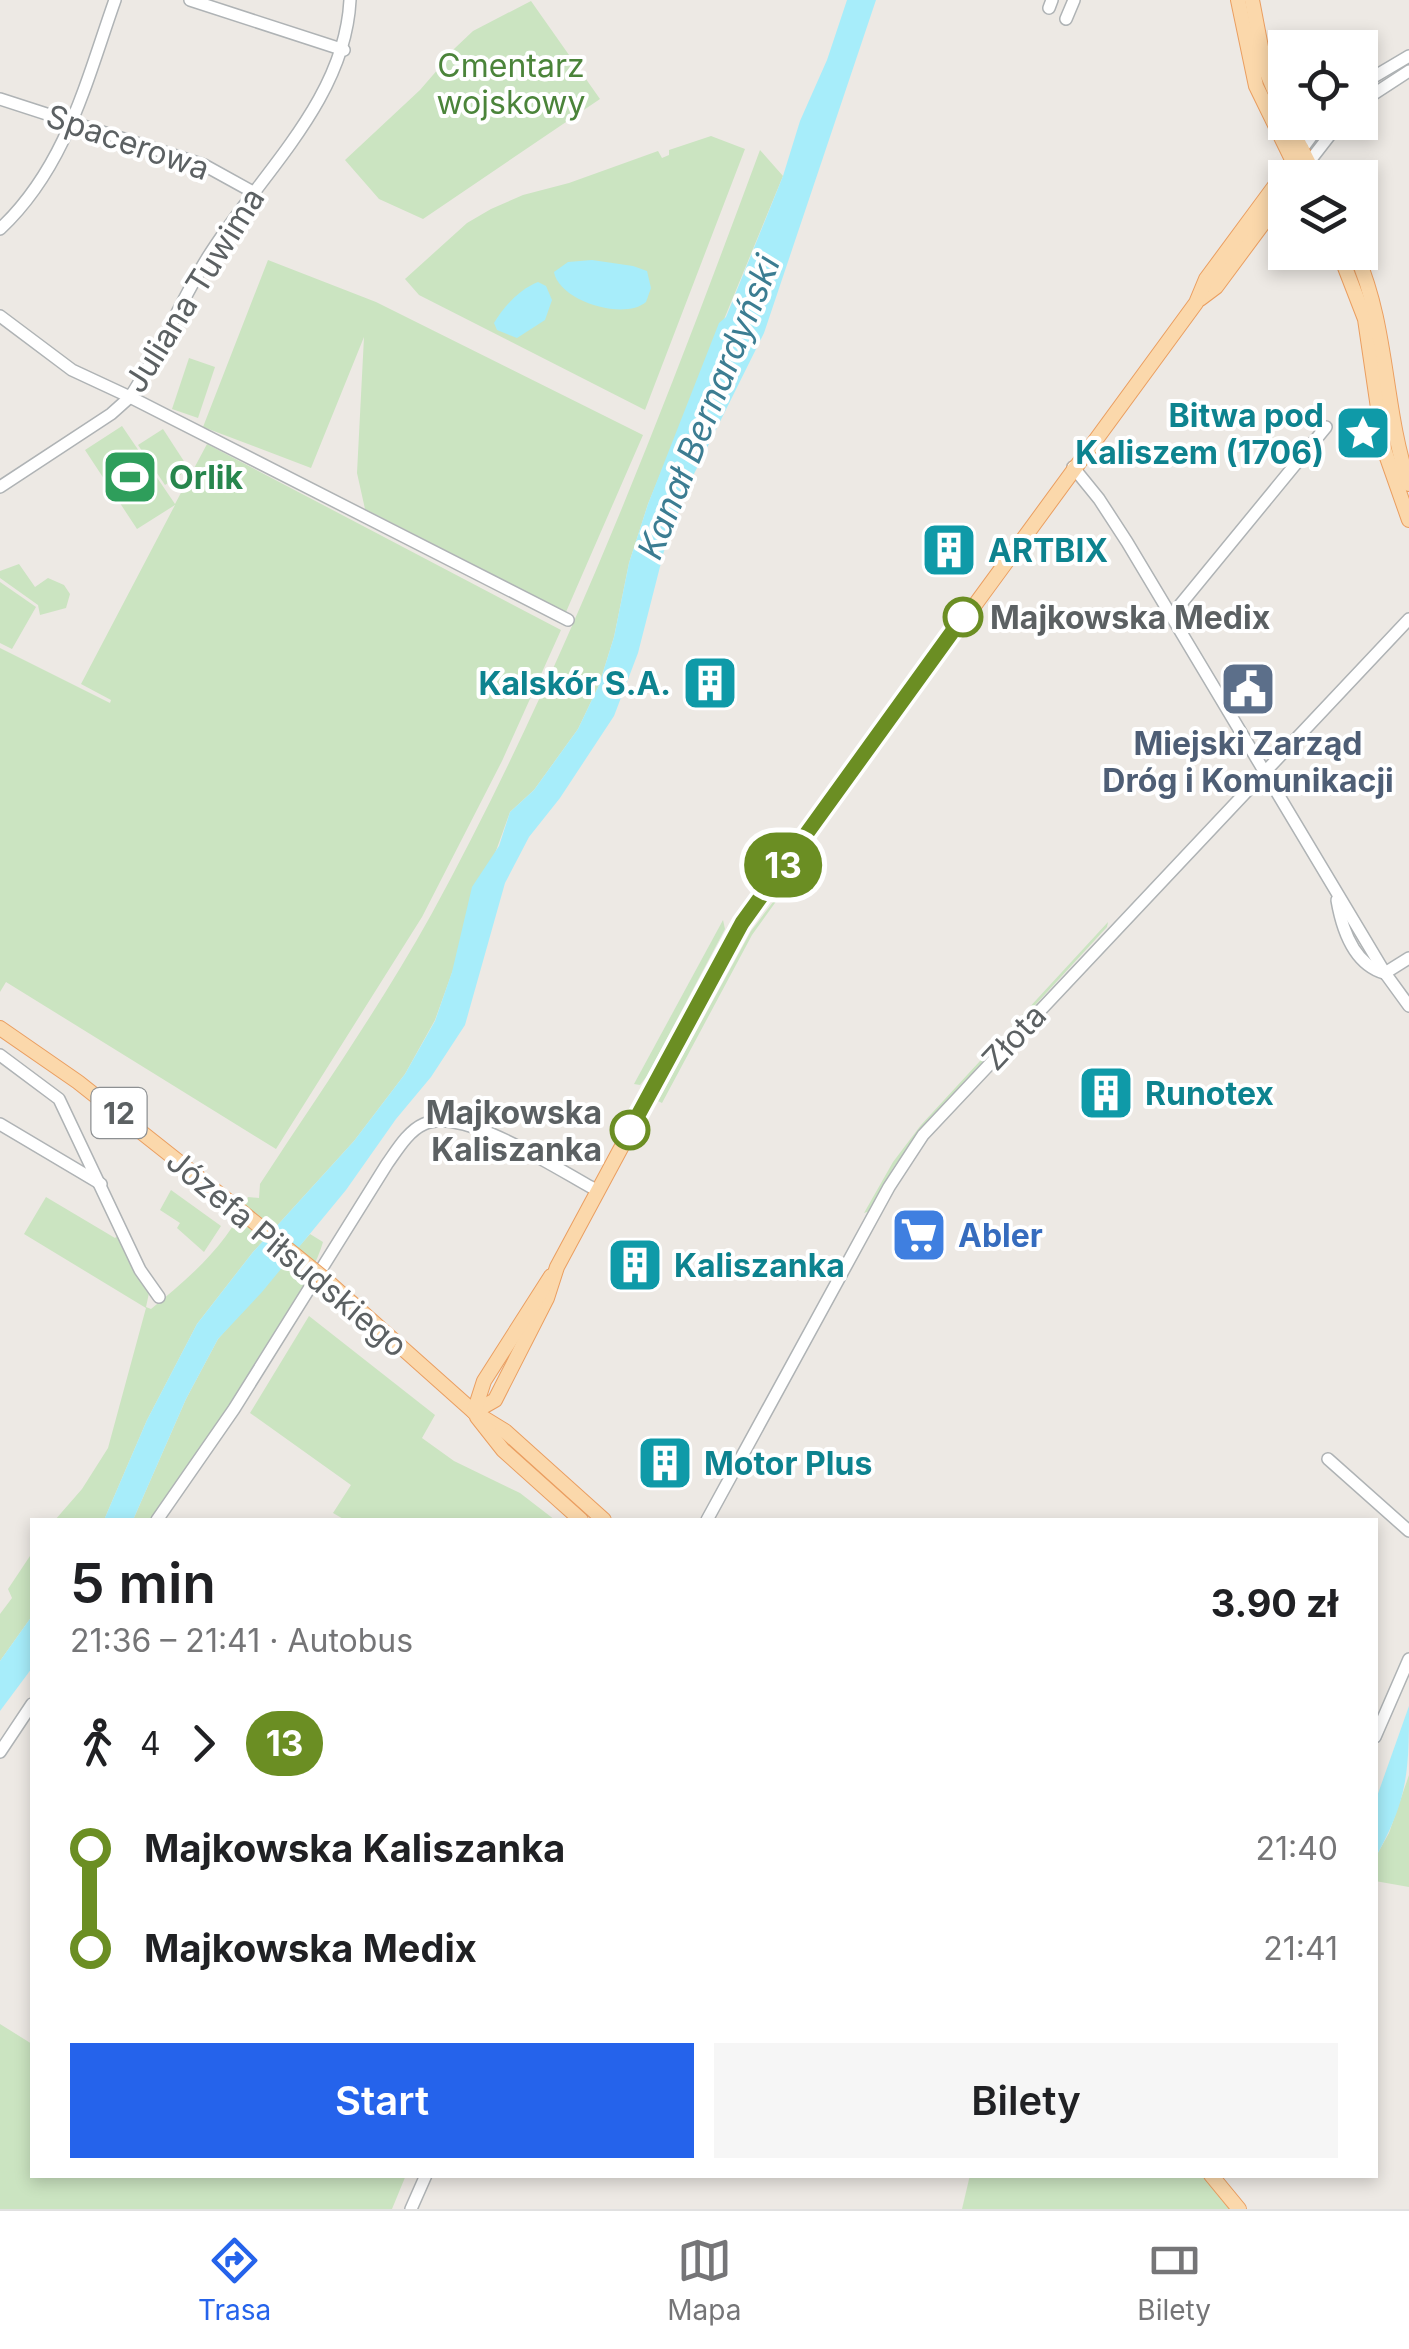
<!DOCTYPE html>
<html lang="pl">
<meta charset="utf-8">
<style>
body{margin:0;font-family:Inter,sans-serif;background:#f6f6f6;color:#202124;height:100vh;display:flex;flex-direction:column;font-size:38px;white-space:nowrap}
*{box-sizing:border-box;margin:0}
p{font-size:32px;color:#757577}
.icon{flex:none;width:55px;height:55px;fill:none;stroke:currentColor;stroke-width:2;stroke-linecap:round;stroke-linejoin:round}
.map{position:relative;flex:1;overflow:hidden}
.details{position:absolute;left:30px;top:1518px;width:1348px;height:660px;display:flex;flex-direction:column;background:#fff;border-radius:0px;box-shadow:0 5px 15px #0003}
.details>*{flex:none}
.badge{padding:0 20px;border-radius:32px;font-size:35px;line-height:65px}
.tools{position:absolute;left:1268px;top:30px;display:grid;gap:20px}
.tools a{display:grid;place-items:center;width:110px;height:110px;border-radius:0px;background:#fff;box-shadow:0 5px 15px #0003;font-size:50px}
.map>.badge{position:absolute;translate:-50% -50%;box-shadow:0 0 0 5px #fff}
.legs{display:flex;align-items:center;gap:15px;height:110px;padding:0 40px;font-size:32px}
.legs p{margin-inline-start:auto}
.headline{display:flex;align-items:center;justify-content:space-between;height:170px;padding:0 40px}
h1{font-size:55px;font-weight:600;line-height:75px}
.action{display:flex;gap:20px;margin-top:auto;padding:20px 40px}
.action a{flex:1;height:115px;border-radius:0px;background:#2563eb;color:#fff;font-size:40px;font-weight:600;line-height:115px;text-align:center}
.action a+a{background:#f6f6f6;color:#202124}
ul{padding:0 40px;list-style:none}
li{display:flex;align-items:center;gap:35px;height:100px;font-size:38px}
li i{display:grid;place-items:center;width:15px;height:100%;margin:0 12px;background:currentColor}
li i::after{content:'';width:25px;height:25px;margin:-12px;border:8px solid;border-radius:50%;background:#fff}
li p{margin-inline-start:auto}
li:first-child i{background:linear-gradient(#0000 50%,currentColor 0)}
li:last-child i{background:linear-gradient(currentColor 50%,#0000 0)}
.tab-bar{display:flex;justify-content:space-around;align-items:center;height:140px;border-top:2px solid #e0e0e0;background:#fff;font-size:28px;color:#757577}
.tab-bar a{display:grid;justify-items:center;gap:5px}
.tab-bar .active{color:#2563eb}
.map>svg:first-child{display:block}
.green{fill:#cbe4c1}
.water{fill:#a7edfa}
.lines{fill:none;stroke-linecap:round;stroke-linejoin:round}
.minor-casing{stroke:#afb3b5;stroke-width:14}
.major-casing{stroke:#ea9e60;stroke-width:16}
.minor{stroke:#fff;stroke-width:11}
.major{stroke:#fbd8ab;stroke-width:14}
.major-bridge-casing{stroke:#ea9e60;stroke-width:16;stroke-linecap:butt}
.major-bridge{stroke:#fbd8ab;stroke-width:14}
.line-1-casing{stroke:#fff;stroke-width:22}
.line-1{stroke:#6b8e23;stroke-width:15}
.stop-1-dot{fill:#fff;stroke:#6b8e23;stroke-width:5}
.labels{text-anchor:middle;dominant-baseline:central;stroke-width:8;stroke-linejoin:round;paint-order:stroke}
.shield{fill:#fff;stroke:#8d9092;stroke-width:2.5}
.shield-label{font-size:30px;font-weight:bold;fill:#5c6163}
.park-label{font-size:32px;fill:#4b843a;stroke:#fff}
.street-label{font-size:32px;fill:#5c6163;stroke:#fff}
.culture-label{font-size:32px;font-weight:bold;fill:#0d838f;stroke:#fff;text-anchor:start}
.leisure-label{font-size:32px;font-weight:bold;fill:#27864d;stroke:#fff;text-anchor:start}
.stop-label{font-size:32px;font-weight:bold;fill:#5c6163;stroke:#fff;text-anchor:start}
.service-label{font-size:32px;font-weight:bold;fill:#4e5e75;stroke:#fff}
.shop-label{font-size:32px;font-weight:bold;fill:#366cbe;stroke:#fff;text-anchor:start}
.water-label{font-size:35px;font-style:italic;fill:#3c7d92;stroke:#fff}
</style>
<div class="map">
<svg width="1409" height="2209" viewBox="0 0 1409 2209">
<rect width="100%" height="100%" fill="#ede9e4"/>
<!-- green -->
<g class="green">
<path d="M 531,1 L 600,99 L 423,219 L 379,199 L 345,160 L 420,90 L 439,68 L 436,66 L 473,31 Z"/>
<path d="M 711,136 L 745,149 L 645,410 L 419,295 L 405,279 L 467,223 L 491,209 L 523,195 L 569,183 L 658,151 L 662,158 L 669,155 L 669,150 Z"/>
<path d="M 760,150 L 783,176 L 648,504 L 629,563 L 614,637 L 599,685 L 578,729 L 534,790 L 510,812 L 435,1020 L 405,1074 L 354,1141 L 253,1252 L 197,1324 L 147,1420 L 104,1520 L 55,1520 L 82,1489 L 108,1448 L 146,1308 L 24,1234 L 46,1197 L 115,1238 L 120,1234 L 149,1293 L 146,1307 L 151,1309 C 188,1279 230,1243 248,1197 L 259,1198 L 260,1184 C 318,1095 380,1007 431,915 C 564,672 664,409 760,150 Z"/>
<path d="M 268,260 L 376,302 L 643,435 L 566,612 L 365,509 L 357,473 L 364,337 L 311,468 L 203,427 Z"/>
<path d="M 189,358 L 215,367 L 198,418 L 172,409 Z"/>
<path d="M 122,426 L 175,504 L 207,444 L 561,630 L 502,761 L 422,917 L 276,1149 L 6,982 L 0,992 L 0,648 L 110,703 L 111,700 L 81,684 L 175,505 L 137,529 L 85,450 Z"/>
<path d="M 163,429 L 189,469 L 165,485 L 138,445 Z"/>
<path d="M 19,564 L 35,587 L 48,578 L 64,585 L 70,594 L 66,608 L 40,615 L 38,605 L 0,578 L 0,571 Z"/>
<path d="M 0,582 L 36,607 L 12,649 L 0,643 Z"/>
<path d="M 818,843 L 752,935 L 662,1103 L 658,1101 L 751,931 Z"/>
<path d="M 723,920 L 725,929 L 647,1076 L 640,1085 L 634,1084 Z"/>
<path d="M 1108,922 L 1107,927 L 922,1128 L 893,1168 L 870,1211 L 864,1213 L 893,1162 L 921,1125 Z"/>
<path d="M 171,1190 L 221,1226 L 204,1252 L 177,1228 L 180,1223 L 160,1210 Z"/>
<path d="M 310,1234 L 323,1242 C 316,1267 297,1296 282,1321 C 243,1390 196,1455 151,1520 L 133,1520 L 186,1399 L 218,1339 Z"/>
<path d="M 309,1316 L 435,1415 L 422,1438 L 454,1461 L 520,1493 L 555,1520 L 345,1520 L 333,1513 L 351,1485 L 250,1413 Z"/>
<path d="M 32,1553 L 32,1616 L 0,1661 L 0,1614 L 12,1598 L 8,1589 Z"/>
<path d="M 1409,1775 L 1409,1887 L 1375,1881 L 1375,1858 L 1389,1833 Z"/>
<path d="M 0,2024 L 32,2044 L 32,2175 L 406,2175 L 392,2209 L 0,2209 Z"/>
<path d="M 970,2175 L 1202,2175 L 1230,2209 L 962,2209 Z"/>
</g>
<!-- water -->
<g class="water">
<path d="M 847,0 L 876,0 L 764,333 L 689,484 L 664,551 L 638,653 L 614,716 L 560,798 L 529,837 L 505,883 L 465,1025 L 431,1077 L 396,1119 L 346,1190 L 262,1292 L 218,1339 L 186,1399 L 133,1520 L 104,1520 L 147,1420 L 197,1324 L 253,1252 L 354,1141 L 405,1074 L 435,1021 L 452,972 L 472,887 L 499,846 L 510,812 L 534,790 L 578,729 L 599,685 L 614,637 L 629,563 L 648,504 L 719,323 L 726,317 L 783,176 L 800,121 L 827,60 Z"/>
<path d="M 592,260 L 633,266 L 647,271 L 651,288 L 646,302 C 624,321 559,301 554,272 L 568,262 Z"/>
<path d="M 538,282 L 546,286 L 552,300 L 545,320 L 517,338 L 497,330 L 494,323 C 504,306 520,289 538,282 Z"/>
<path d="M 32,1616 L 32,1668 L 0,1711 L 0,1661 Z"/>
<path d="M 1409,1706 C 1409,1771 1408,1800 1375,1858 L 1375,1802 Z"/>
</g>
<g class="lines">
<!-- minor casing -->
<g class="minor-casing">
<g id="minor">
<path d="M 190,0 L 344,50"/>
<path d="M 1049,8 L 1052,0"/>
<path d="M 1066,19 L 1074,0"/>
<path d="M 1360,85 L 1409,56"/>
<path d="M 0,99 L 204,165 L 253,192"/>
<path d="M 1360,103 L 1409,71"/>
<path d="M 1302,149 L 1322,122"/>
<path d="M 1309,162 L 1340,122"/>
<path d="M 0,229 C 66,167 86,82 115,0"/>
<path d="M 0,316 L 72,370 L 130,397 L 568,620"/>
<path d="M 1073,467 L 1099,499 L 1127,542 L 1385,973 L 1409,1006"/>
<path d="M 0,487 L 111,414 L 130,397 C 160,352 180,302 208,257 C 259,175 345,101 350,0"/>
<path d="M 1171,616 L 1326,427"/>
<path d="M 1337,900 C 1342,929 1354,964 1384,973"/>
<path d="M 1385,973 L 1409,958"/>
<path d="M 0,1055 L 59,1099 L 140,1270 L 159,1297"/>
<path d="M 0,1124 L 101,1184"/>
<path d="M 1328,1459 L 1409,1531"/>
<path d="M 157,1520 L 234,1409 L 387,1164 C 397,1150 408,1131 424,1124 C 464,1106 560,1171 598,1191"/>
<path d="M 707,1520 L 889,1187 L 923,1135 L 1409,619"/>
<path d="M 1375,1737 L 1409,1659"/>
<path d="M 0,1752 L 32,1704"/>
<path d="M 411,2209 L 426,2175"/>
</g>
</g>
<!-- major casing -->
<g class="major-casing">
<g id="major">
<path d="M 1238,0 L 1256,86 L 1301,178"/>
<path d="M 1252,0 L 1265,68 L 1285,116"/>
<path d="M 1288,122 L 1316,178"/>
<path d="M 1339,252 L 1365,319 L 1384,449 L 1409,520"/>
<path d="M 1355,252 C 1389,327 1383,408 1409,484"/>
<path d="M 1200,299 L 1216,287 L 1285,194"/>
<path d="M 0,1028 L 78,1082 L 232,1204"/>
<path d="M 326,1280 L 474,1412 L 505,1431 L 604,1520"/>
<path d="M 474,1412 L 495,1400 L 547,1298 L 557,1267 L 742,923 L 1196,303 L 1206,279 L 1302,149"/>
<path d="M 474,1412 L 484,1381 L 551,1276"/>
<path d="M 477,1417 L 503,1450 L 581,1520"/>
<path d="M 1211,2175 L 1239,2209"/>
</g>
</g>
<!-- minor -->
<use href="#minor" class="minor"/>
<!-- major -->
<use href="#major" class="major"/>
<!-- major-bridge casing -->
<g class="major-bridge-casing">
<path id="major-bridge" d="M 232,1204 L 326,1280"/>
</g>
<!-- major-bridge -->
<use href="#major-bridge" class="major-bridge"/>
</g>
<g class="lines">
<!-- line-1 casing -->
<g class="line-1-casing">
<path id="line-1" d="M 630,1130 L 742,923 L 963,617"/>
</g>
<!-- line-1 -->
<use href="#line-1" class="line-1"/>
</g>
<!-- icons -->
<defs>
<g id="sight-square" transform="scale(2.875)"><rect x="-9" y="-9" width="18" height="18" rx="4" fill="#0f9aa8" stroke="#fff"/><path d="M0-6L1.8-2.2L6-1.7L2.9 1.2L3.7 5.4L0 3.3L-3.7 5.4L-2.9 1.2L-6-1.7L-1.8-2.2Z" fill="#fff"/></g>
<g id="stadium-square" transform="scale(2.875)"><rect x="-9" y="-9" width="18" height="18" rx="4" fill="#2e9e5b" stroke="#fff"/><path d="M0-5a6.5 5 0 1 0 0 10a6.5 5 0 1 0 0-10ZM-3.5-1.8h7v3.6h-7Z" fill="#fff"/></g>
<g id="building-square" transform="scale(2.875)"><rect x="-9" y="-9" width="18" height="18" rx="4" fill="#0f9aa8" stroke="#fff"/><path d="M-4-6H4V6H1V3H-1V6H-4ZM-2.5-4.3h1.7v1.8h-1.7ZM.8-4.3h1.7v1.8H.8ZM-2.5-1h1.7V.8h-1.7ZM.8-1h1.7V.8H.8Z" fill="#fff"/></g>
<g id="civic-square" transform="scale(2.875)"><rect x="-9" y="-9" width="18" height="18" rx="4" fill="#5c6f8a" stroke="#fff"/><path d="M-.6-6.5H3V-4.5H.6V-3L4-1V1h2V6H-6V1h2V-1L-.6-3ZM-1.2 2.5V6h2.4V2.5Z" fill="#fff"/></g>
<g id="supermarket-square" transform="scale(2.875)"><rect x="-9" y="-9" width="18" height="18" rx="4" fill="#3f7fe0" stroke="#fff"/><path d="M-6-5.5h2.5l.6 2H6L4.5 2H-2.5L-4.4-4H-6ZM-1.5 3.2a1.3 1.3 0 1 0 .1 0ZM3 3.2a1.3 1.3 0 1 0 .1 0Z" fill="#fff"/></g>
</defs>
<g fill-rule="evenodd">
<use href="#sight-square" x="1363" y="433"/>
<use href="#stadium-square" x="130" y="477"/>
<use href="#building-square" x="949" y="550"/>
<use href="#building-square" x="710" y="683"/>
<use href="#civic-square" x="1248" y="689"/>
<use href="#building-square" x="1106" y="1093"/>
<use href="#supermarket-square" x="919" y="1235"/>
<use href="#building-square" x="635" y="1265"/>
<use href="#building-square" x="665" y="1463"/>
</g>
<!-- markers -->
<g class="stop-1-dot">
<circle cx="963" cy="617" r="18"/>
<circle cx="630" cy="1130" r="18"/>
</g>
<g class="labels">
<!-- shield labels -->
<rect class="shield" x="91.5" y="1088" width="55" height="50" rx="8"/>
<g class="shield-label">
<text x="119" y="1113">12</text>
</g>
<!-- park labels -->
<g class="park-label">
<text x="511" y="65">Cmentarz<tspan x="511" dy="37">wojskowy</tspan></text>
</g>
<!-- street labels -->
<g class="street-label">
<text transform="translate(128 142) rotate(19)">Spacerowa</text>
<text transform="translate(194 290) rotate(-58)">Juliana Tuwima</text>
<text transform="translate(1014 1037) rotate(-47)">Złota</text>
<text transform="translate(287 1253) rotate(40)">Józefa Piłsudskiego</text>
</g>
<!-- culture labels -->
<g class="culture-label">
<text x="1324" y="415" text-anchor="end">Bitwa pod<tspan x="1324" dy="37">Kaliszem (1706)</tspan></text>
<text x="988" y="550">ARTBIX</text>
<text x="671" y="683" text-anchor="end">Kalskór S.A.</text>
<text x="1145" y="1093">Runotex</text>
<text x="674" y="1265">Kaliszanka</text>
<text x="704" y="1463">Motor Plus</text>
</g>
<!-- leisure labels -->
<g class="leisure-label">
<text x="169" y="477">Orlik</text>
</g>
<!-- stop labels -->
<g class="stop-label">
<text x="990" y="617">Majkowska Medix</text>
<text x="602" y="1112" text-anchor="end">Majkowska<tspan x="602" dy="37">Kaliszanka</tspan></text>
</g>
<!-- service labels -->
<g class="service-label">
<text x="1248" y="743">Miejski Zarząd<tspan x="1248" dy="37">Dróg i Komunikacji</tspan></text>
</g>
<!-- shop labels -->
<g class="shop-label">
<text x="958" y="1235">Abler</text>
</g>
<!-- water labels -->
<g class="water-label">
<text transform="translate(708 407) rotate(-68)">Kanał Bernardyński</text>
</g>
</g>
</svg>
<div class="tools">
<a><svg class="icon" aria-label="locate" viewBox="0 0 24 24"><circle cx="12" cy="12" r="6"/><path d="M12 2v4M12 18v4M2 12h4M18 12h4"/></svg></a>
<a><svg class="icon" aria-label="layers" viewBox="0 0 24 24"><path d="M12 4l9 5-9 5-9-5zM3 14l9 5 9-5"/></svg></a>
</div>
<b class="badge" style="left:783px;top:865px;background:#6b8e23;color:#fff">13</b>
<section class="details">
<div class="headline"><div><h1>5 min</h1><p>21:36 – 21:41 · Autobus</p></div><b>3.90 zł</b></div>
<div class="legs"><svg class="icon" aria-label="walk" viewBox="0 0 24 24"><circle cx="13" cy="4" r="2"/><path d="M13 8l-2 6 4 7M11 14l-3 7M7 12l3-4h3l4 4"/></svg>4<svg class="icon" aria-label="forward" viewBox="0 0 24 24"><path d="M9 5l7 7-7 7"/></svg><b class="badge" style="background:#6b8e23;color:#fff">13</b></div>
<ul>
<li><i style="color:#6b8e23"></i><b>Majkowska Kaliszanka</b><p>21:40</p></li>
<li><i style="color:#6b8e23"></i><b>Majkowska Medix</b><p>21:41</p></li>
</ul>
<div class="action"><a>Start</a><a>Bilety</a></div>
</section>
</div>
<nav class="tab-bar">
<a class="active"><svg class="icon" aria-label="directions" viewBox="0 0 24 24"><path d="M12 3l9 9-9 9-9-9zM9 14v-3h6M13 9l2 2-2 2"/></svg>Trasa</a>
<a><svg class="icon" aria-label="map" viewBox="0 0 24 24"><path d="M3 6l6-2 6 2 6-2v14l-6 2-6-2-6 2zM9 4v14M15 6v14"/></svg>Mapa</a>
<a><svg class="icon" aria-label="tickets" viewBox="0 0 24 24"><path d="M3 7h18v10H3zM15 7v10"/></svg>Bilety</a>
</nav>
